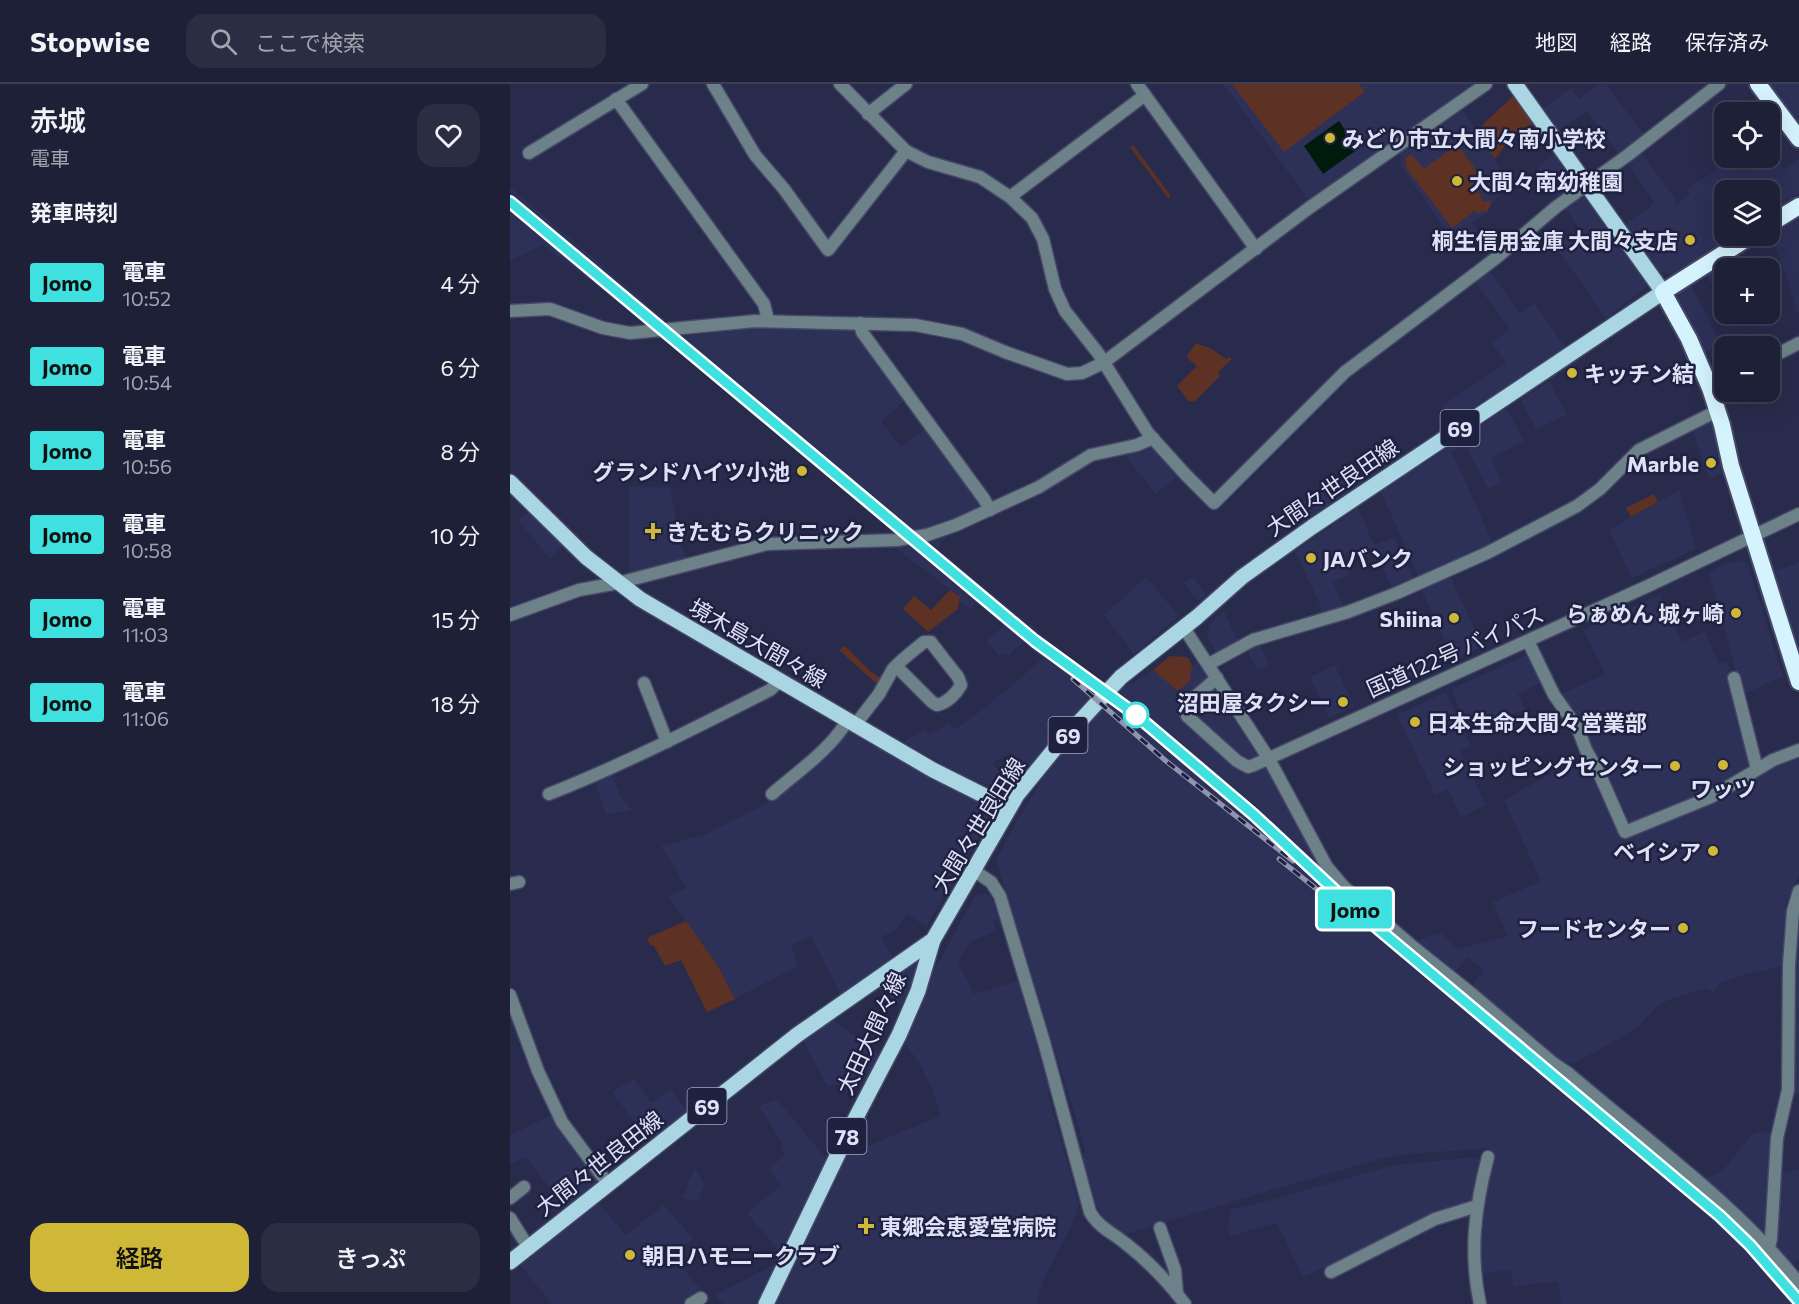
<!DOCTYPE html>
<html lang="ja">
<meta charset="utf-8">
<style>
body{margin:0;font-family:Commissioner,"Noto Sans JP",sans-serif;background:#2b2d43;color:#f1f3f6;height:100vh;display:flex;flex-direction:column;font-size:22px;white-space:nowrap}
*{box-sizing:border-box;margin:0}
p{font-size:20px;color:#a1a3ae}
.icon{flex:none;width:33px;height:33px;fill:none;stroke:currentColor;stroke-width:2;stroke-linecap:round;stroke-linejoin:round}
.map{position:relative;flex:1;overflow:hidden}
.sheet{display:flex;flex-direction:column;background:#1e2038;width:510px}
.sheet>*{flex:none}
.badge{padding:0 12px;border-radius:4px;font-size:21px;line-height:39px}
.fabs{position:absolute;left:1204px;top:18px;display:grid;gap:12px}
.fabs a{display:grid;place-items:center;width:66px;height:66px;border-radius:12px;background:#1e2038;box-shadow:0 6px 24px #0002,0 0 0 2px #3c3e53;font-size:30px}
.map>.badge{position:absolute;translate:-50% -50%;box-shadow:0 0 0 3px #fff}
h2{padding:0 30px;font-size:22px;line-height:54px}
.round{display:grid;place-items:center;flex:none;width:63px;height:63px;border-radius:18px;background:#2b2d43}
.headline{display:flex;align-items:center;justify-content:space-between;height:102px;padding:0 30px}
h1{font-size:28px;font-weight:600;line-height:45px}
.cta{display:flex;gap:12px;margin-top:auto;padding:12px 30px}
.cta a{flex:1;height:69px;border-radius:18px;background:#cfb837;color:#111;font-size:24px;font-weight:600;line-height:69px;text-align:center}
.cta a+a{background:#2b2d43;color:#f1f3f6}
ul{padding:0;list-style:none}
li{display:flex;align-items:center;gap:18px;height:84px;padding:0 30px}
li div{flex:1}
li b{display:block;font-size:22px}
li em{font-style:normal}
li .badge{min-width:66px;font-weight:700;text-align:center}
header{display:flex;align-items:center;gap:36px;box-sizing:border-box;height:84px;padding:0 30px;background:#1e2038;border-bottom:2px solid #3c3e53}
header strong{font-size:28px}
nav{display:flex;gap:33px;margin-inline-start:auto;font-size:21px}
.search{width:420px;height:54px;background:#2b2d43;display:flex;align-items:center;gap:15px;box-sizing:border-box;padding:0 21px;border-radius:18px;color:#a1a3ae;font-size:22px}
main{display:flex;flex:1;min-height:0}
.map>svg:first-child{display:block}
.built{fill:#2d3057}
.green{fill:#5d3123}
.water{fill:#001a0b}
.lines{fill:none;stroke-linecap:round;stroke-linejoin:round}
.minor-casing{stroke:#454867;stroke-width:15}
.major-casing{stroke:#454867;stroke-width:18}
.highway-casing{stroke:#454867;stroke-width:20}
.minor{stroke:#6d8288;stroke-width:12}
.major{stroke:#aad6e3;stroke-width:15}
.highway{stroke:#d4f3fd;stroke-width:16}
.rail-casing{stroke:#9194ae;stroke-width:5}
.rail{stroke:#1f2140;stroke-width:3;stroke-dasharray:9;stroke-linecap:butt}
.line-casing{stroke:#fff;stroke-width:14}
.line{stroke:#3ee1e0;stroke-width:9}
.poi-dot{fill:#cfb837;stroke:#1f2140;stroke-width:2}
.stop-dot{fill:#fff;stroke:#3ee1e0;stroke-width:3}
.labels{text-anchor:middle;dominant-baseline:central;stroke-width:5;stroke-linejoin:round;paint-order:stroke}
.shield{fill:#1f2140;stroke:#a5a8c0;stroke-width:1.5}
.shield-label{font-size:21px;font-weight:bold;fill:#dfe2f7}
.poi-label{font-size:22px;font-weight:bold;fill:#dfe2f7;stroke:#1f2140;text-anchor:end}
.street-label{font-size:22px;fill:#dfe2f7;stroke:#1f2140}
</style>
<header>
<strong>Stopwise</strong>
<div class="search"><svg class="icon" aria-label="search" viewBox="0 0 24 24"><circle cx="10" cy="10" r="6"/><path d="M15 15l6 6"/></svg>ここで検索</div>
<nav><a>地図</a><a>経路</a><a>保存済み</a></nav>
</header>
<main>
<section class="sheet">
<div class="headline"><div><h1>赤城</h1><p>電車</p></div><a class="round"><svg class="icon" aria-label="heart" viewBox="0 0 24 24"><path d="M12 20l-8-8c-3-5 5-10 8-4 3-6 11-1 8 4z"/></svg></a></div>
<h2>発車時刻</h2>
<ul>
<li><span class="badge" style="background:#3ee1e0;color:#111">Jomo</span><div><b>電車</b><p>10:52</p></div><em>4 分</em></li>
<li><span class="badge" style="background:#3ee1e0;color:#111">Jomo</span><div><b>電車</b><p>10:54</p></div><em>6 分</em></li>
<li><span class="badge" style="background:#3ee1e0;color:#111">Jomo</span><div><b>電車</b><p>10:56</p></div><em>8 分</em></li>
<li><span class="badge" style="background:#3ee1e0;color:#111">Jomo</span><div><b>電車</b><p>10:58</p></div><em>10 分</em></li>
<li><span class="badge" style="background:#3ee1e0;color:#111">Jomo</span><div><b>電車</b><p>11:03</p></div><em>15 分</em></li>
<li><span class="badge" style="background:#3ee1e0;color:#111">Jomo</span><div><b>電車</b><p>11:06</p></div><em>18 分</em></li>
</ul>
<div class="cta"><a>経路</a><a>きっぷ</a></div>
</section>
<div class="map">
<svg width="1289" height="1220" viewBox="0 0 1289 1220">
<rect width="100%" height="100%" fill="#282b4b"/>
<!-- built -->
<g class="built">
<path d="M 713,0 L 962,0 L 804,114 L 797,114 Z"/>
<path d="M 1090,0 L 1096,0 L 1135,52 L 1109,71 L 1077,27 L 1048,46 L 1033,24 L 1061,4 L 1069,15 Z"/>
<path d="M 1256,0 L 1289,0 L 1289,44 Z"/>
<path d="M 951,24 L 985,75 L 994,92 L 994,103 L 976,129 L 962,139 L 968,148 L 947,162 L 890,81 L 891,72 L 889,68 Z"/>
<path d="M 1260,66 L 1274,85 L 1289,75 L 1289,110 L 1260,128 L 1260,106 L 1215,106 L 1215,152 L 1224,152 L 1162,190 L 1150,188 L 1115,141 L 1145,119 L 1116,77 L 1130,67 L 1166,116 L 1164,118 L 1166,120 L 1180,110 L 1177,105 L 1224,74 L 1260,74 Z"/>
<path d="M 1047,69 L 1069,101 L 1051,114 L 1027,83 Z"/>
<path d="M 0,103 L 100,188 L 156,236 L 134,238 L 33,161 L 0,177 Z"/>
<path d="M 1073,108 L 1139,201 L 1096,234 L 1045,162 L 1069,144 L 1054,122 Z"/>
<path d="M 1289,134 L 1289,232 L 1262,151 Z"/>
<path d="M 1213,180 L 1216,184 L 1215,200 L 1204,206 L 1197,191 Z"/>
<path d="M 979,186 L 1010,229 L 1024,219 L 1055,263 L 988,308 L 942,336 L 932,322 L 996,279 L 982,259 L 1000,245 L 964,197 Z"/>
<path d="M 1181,201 L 1196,230 L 1198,230 L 1200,234 L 1199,236 L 1211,261 L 1193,269 L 1167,216 L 1169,209 Z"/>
<path d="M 251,243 L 345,244 L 396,315 L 371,337 L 391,363 L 414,345 L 418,344 L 472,418 L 471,425 L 436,441 L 385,451 L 283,362 L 281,363 L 153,255 Z"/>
<path d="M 1039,297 L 1057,331 L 1026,345 L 1011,316 Z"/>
<path d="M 996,325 L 1015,357 L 981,374 L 992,398 L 978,405 L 955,360 L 941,368 L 952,390 L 984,462 L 909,494 L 871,408 Z"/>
<path d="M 1201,336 L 1206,349 L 1207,373 L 1212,390 L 1199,395 L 1182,344 Z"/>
<path d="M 646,361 L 671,389 L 646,410 L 611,367 Z"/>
<path d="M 874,363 L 883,377 L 794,438 L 784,424 Z"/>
<path d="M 119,402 L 160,403 L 170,455 L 176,476 L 130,488 L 119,488 Z"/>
<path d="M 1169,406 L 1186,465 L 1122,494 L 1099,446 Z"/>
<path d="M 848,424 L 864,461 L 885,453 L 904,496 L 883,507 L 864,462 L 865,468 L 845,476 L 841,467 L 832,472 L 840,491 L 823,498 L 835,526 L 809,534 L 811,523 L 785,467 Z"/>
<path d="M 19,427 L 54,460 L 40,475 L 8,436 Z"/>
<path d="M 439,450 L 428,464 L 554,569 L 552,570 L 593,600 L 518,684 L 501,668 L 485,678 L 483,681 L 504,698 L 500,704 L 490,706 L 457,693 L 394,658 L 414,645 L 419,651 L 439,639 L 445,645 L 475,624 L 532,575 L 513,558 L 498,572 L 496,570 L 488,571 L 477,557 L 494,541 L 466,519 L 460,526 L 450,517 L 450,513 L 383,462 L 429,455 Z"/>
<path d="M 1232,476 L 1238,481 L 1273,592 L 1232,611 L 1199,488 L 1215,480 Z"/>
<path d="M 1289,478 L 1289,563 L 1265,487 Z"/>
<path d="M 940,492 L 973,563 L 943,576 L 911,505 Z"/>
<path d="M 636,493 L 669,532 L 624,570 L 594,531 Z"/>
<path d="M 683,493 L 696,510 L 688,517 L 674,499 Z"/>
<path d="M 1150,510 L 1172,558 L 1195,547 L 1209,580 L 1217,578 L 1220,587 L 1217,588 L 1240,676 L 1239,682 L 1198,707 L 1122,739 L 1112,735 L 1086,671 L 1049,611 L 1095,590 L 1073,546 Z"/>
<path d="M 714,527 L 728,557 L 707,570 L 698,555 L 699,543 L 702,538 Z"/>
<path d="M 749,559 L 759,581 L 747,586 L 736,564 Z"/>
<path d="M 1019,570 L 1032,598 L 1008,610 L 1015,625 L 961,650 L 941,605 Z"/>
<path d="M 660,572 L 677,573 L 682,580 L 687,579 L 772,708 L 813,781 L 1219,1130 L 1289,1204 L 1289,1220 L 1051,1220 L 1048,1197 L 1003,1203 L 1001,1186 L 970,1190 L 967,1165 L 979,1081 L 984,1073 L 980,1064 L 890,1071 L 871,1075 L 785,1099 L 614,1151 L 596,1138 L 585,1118 L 572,1072 L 575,1067 L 568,1041 L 486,776 L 506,738 L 540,683 L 561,658 L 610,605 L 639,589 Z"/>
<path d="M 911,580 L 915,589 L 901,596 L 897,586 Z"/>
<path d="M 825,581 L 844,622 L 819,634 L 800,593 Z"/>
<path d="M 936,608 L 961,662 L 950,667 L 976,721 L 951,734 L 938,705 L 925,711 L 887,631 Z"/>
<path d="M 338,645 L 475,719 L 480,734 L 416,843 L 397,830 L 385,847 L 371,853 L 384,874 L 331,911 L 301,852 L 281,861 L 288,882 L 225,915 L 208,882 L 158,812 L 177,804 L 151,762 L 196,750 L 256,720 L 319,664 Z"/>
<path d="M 1289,674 L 1289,792 L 1275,821 L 1275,882 L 1237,890 L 1210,899 L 1203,910 L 1199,905 L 1195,905 L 1160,915 L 1147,923 L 1126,945 L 1063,980 L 1045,976 L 960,904 L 974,887 L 957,873 L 942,891 L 905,857 L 928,849 L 932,850 L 948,865 L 997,852 L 983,818 L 1031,797 L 994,716 L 1044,688 L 1071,682 L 1078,684 L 1113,757 L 1131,746 L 1197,719 L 1267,681 Z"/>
<path d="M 101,689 L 111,713 L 122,726 L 96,731 L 85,696 Z"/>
<path d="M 471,809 L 477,810 L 482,815 L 489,835 L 483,837 L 486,847 L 460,858 L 448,879 L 464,910 L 508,897 L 540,1009 L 538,1010 L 569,1121 L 563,1139 L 533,1197 L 526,1220 L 266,1220 L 338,1070 L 430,1032 L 422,1004 L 414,990 L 415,988 L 394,957 L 408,930 L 423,888 L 465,812 Z"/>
<path d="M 1289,835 L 1289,1009 L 1286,1010 L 1282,1007 L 1282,881 Z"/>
<path d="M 402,879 L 407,883 L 399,912 L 393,925 L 367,903 Z"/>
<path d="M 322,935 L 371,972 L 359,998 L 317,1002 L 293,956 Z"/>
<path d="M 124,995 L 141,1019 L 160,1005 L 178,1028 L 139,1058 L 102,1008 Z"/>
<path d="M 267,1015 L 318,1077 L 273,1167 L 268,1166 L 237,1129 L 271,1101 L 258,1085 L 275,1071 L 271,1066 L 273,1060 L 249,1022 Z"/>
<path d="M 45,1029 L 90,1096 L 55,1124 L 16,1073 L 0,1080 L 0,1051 Z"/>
<path d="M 1249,1048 L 1265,1049 L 1258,1140 L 1255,1150 L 1252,1150 L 1193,1094 L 1206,1090 L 1215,1084 L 1241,1051 Z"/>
<path d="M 966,1073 L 971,1078 L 963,1114 L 957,1120 L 793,1193 L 767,1139 L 721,1152 L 717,1144 L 722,1125 L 738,1122 L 884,1081 Z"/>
<path d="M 186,1084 L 194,1100 L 188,1118 L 173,1114 L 179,1096 Z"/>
<path d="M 1289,1085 L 1289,1176 L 1281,1180 L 1267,1164 L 1269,1090 Z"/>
<path d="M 87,1118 L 116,1151 L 153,1121 L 184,1155 L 160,1169 L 193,1208 L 173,1220 L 42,1220 L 8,1179 Z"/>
<path d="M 263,1181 L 265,1183 L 249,1220 L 213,1220 L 205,1211 Z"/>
</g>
<!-- green -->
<g class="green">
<path d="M 722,0 L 849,0 L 855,8 L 774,68 Z"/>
<path d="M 1005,10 L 1025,38 L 1001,54 L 985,75 L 966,47 Z"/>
<path d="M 623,61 L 661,112 L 658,114 L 620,63 Z"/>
<path d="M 945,62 L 949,63 L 964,83 L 972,100 L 966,104 L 974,118 L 979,116 L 981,121 L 976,129 L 974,126 L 968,130 L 965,127 L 942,144 L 896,84 L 895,74 L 901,70 L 914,85 Z"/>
<path d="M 686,259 L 702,265 L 716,275 L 719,273 L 722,275 L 708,288 L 710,292 L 684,318 L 681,317 L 679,318 L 667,302 L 687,282 L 676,273 Z"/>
<path d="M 1144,410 L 1148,418 L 1121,433 L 1116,424 Z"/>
<path d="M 440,506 L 450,513 L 448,525 L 418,548 L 393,525 L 404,512 L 421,526 Z"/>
<path d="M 335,562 L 361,588 L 371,594 L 369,602 L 329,566 Z"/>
<path d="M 660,572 L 677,573 L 682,580 L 680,597 L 668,607 L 643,586 Z"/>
<path d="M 176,837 L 208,882 L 225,915 L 197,928 L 171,876 L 155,882 L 144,862 L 140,861 L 137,854 Z"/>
</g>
<!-- water -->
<path class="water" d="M 829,37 L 848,65 L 813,90 L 794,62 Z"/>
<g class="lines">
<!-- minor casing -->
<g class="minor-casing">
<g id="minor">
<path d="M 203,0 L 245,71 L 274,105 L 318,166 L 396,67"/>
<path d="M 330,0 L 396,67 L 418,78 L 470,93 L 500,113 L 522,134 L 533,155 L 545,205 L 555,227 L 588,269 L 638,349 L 676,391 L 704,419 L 835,288 L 986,174 L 1046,123 L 1118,71 L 1209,0"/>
<path d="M 627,0 L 746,165"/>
<path d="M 106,15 L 254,220 L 258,236"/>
<path d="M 358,30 L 396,0"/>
<path d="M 19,69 L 132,0"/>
<path d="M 500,113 L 635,11"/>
<path d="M 0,227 L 40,225 L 93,244 L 120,249 L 245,237 L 405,241 L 452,250 L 495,268 L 557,290 L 572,289 L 593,279 L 799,124 L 976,0"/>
<path d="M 350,239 L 352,248 L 474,415 L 480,426"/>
<path d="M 1260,274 L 1289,259"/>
<path d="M 1200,304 L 1215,297"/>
<path d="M 0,531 L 69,506 L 108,499 L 257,460 L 387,456 L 417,451 L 446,441 L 529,403 L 581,371 L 627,361 L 643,354"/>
<path d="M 674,544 L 759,675 L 817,783 L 834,803 L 902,862 L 962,910 L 1043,979 L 1058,989 C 1136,1056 1224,1118 1289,1199"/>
<path d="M 1018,557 L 1044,611 L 1068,645 L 1076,666 L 1089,689 L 1115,748 L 1201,713 L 1263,676 L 1289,666"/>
<path d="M 699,580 L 743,556 L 838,528 L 887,509 L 977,469 L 1067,422 L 1090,405 L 1129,366 L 1207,327"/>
<path d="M 707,594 L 679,618 L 676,622 L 677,632 L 727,677 L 738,683 L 744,681 L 1140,501 L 1289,430"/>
<path d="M 1224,594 L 1247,685"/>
<path d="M 134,599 L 157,658"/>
<path d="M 345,641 L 369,610 L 383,585 C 392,575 403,567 414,558 L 421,558 L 423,561 L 448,593 L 451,601 C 446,610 437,619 427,621 L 422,618 L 386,582"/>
<path d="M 39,710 C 115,680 187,643 260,606 L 270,597"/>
<path d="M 262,710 C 287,688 320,666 337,637"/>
<path d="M 463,786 L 481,798 L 490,812 L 534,958 L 580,1128 C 588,1143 603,1149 615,1159 C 637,1176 658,1198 675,1220"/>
<path d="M 0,800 L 9,798"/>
<path d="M 0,911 L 28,987 L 52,1038 L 98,1100"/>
<path d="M 0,1114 L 14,1103"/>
<path d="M 0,1134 L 18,1163"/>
<path d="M 650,1144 L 665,1186 L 667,1210"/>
<path d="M 1259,1163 L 1261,1155 L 1267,1054 L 1278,1006 L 1279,881 L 1283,827 L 1289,807"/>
<path d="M 821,1188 L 925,1135 L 967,1122"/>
<path d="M 181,1220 L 191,1214"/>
<path d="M 970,1220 C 959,1169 965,1122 978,1073"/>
</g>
</g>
<!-- major casing -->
<g class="major-casing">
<g id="major">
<path d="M 0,398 L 76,473 L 130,515 L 423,686 L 499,724"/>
<path d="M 0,1178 L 287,951 L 423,856 L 507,711 L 547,662 L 596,609 L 611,593 L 687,533 L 732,493 L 802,443 L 1153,208 L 1005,0"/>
<path d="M 256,1220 L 341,1043 L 389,951 L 408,907 L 423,856"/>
</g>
</g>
<!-- highway casing -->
<g class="highway-casing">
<g id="highway">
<path d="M 1248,0 L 1289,55"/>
<path d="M 1260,140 L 1289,122"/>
<path d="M 1241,152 L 1153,208 L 1179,255 L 1200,304 L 1212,341 L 1221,382 L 1289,598"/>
</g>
</g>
<!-- minor -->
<use href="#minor" class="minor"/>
<!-- major -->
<use href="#major" class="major"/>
<!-- highway -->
<use href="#highway" class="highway"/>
<!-- rail casing -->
<g class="rail-casing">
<g id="rail">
<path d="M 0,118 L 525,557 L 625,631 L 744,731 L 847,827"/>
<path d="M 563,595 L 656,677 L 783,777"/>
<path d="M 769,775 L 839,831"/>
<path d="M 841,823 L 1194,1118 L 1240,1161 L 1289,1217"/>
</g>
</g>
<!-- rail -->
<use href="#rail" class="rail"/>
</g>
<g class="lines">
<!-- line casing -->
<g class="line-casing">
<path id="line" d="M 0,118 L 525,557 L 625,630 L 744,731 L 847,827 L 1210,1132 L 1240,1161 L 1289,1217"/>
</g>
<!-- line -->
<use href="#line" class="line"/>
</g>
<!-- markers -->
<g class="poi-dot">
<circle cx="820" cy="54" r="6"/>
<circle cx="947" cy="97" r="6"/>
<circle cx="1180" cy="156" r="6"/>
<circle cx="1062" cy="289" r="6"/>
<circle cx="1201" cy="379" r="6"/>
<circle cx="292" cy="387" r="6"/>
<path d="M140 438h6v6h6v6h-6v6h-6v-6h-6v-6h6z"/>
<circle cx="801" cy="474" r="6"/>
<circle cx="1226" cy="529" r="6"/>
<circle cx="944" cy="534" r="6"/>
<circle cx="833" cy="618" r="6"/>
<circle cx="905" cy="638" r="6"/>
<circle cx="1213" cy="681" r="6"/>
<circle cx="1165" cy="682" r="6"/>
<circle cx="1203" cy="767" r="6"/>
<circle cx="1173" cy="844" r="6"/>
<path d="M353 1133h6v6h6v6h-6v6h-6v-6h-6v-6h6z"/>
<circle cx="120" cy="1171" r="6"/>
</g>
<circle class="stop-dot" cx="626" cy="631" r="12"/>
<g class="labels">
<!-- shield labels -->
<g class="shield">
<rect x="930.5" y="326" width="39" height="36" rx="4.5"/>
<rect x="538.5" y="633" width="39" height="36" rx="4.5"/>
<rect x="177.5" y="1004" width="39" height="36" rx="4.5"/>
<rect x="317.5" y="1034" width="39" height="36" rx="4.5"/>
</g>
<g class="shield-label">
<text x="950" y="344">69</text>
<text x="558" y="651">69</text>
<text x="197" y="1022">69</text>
<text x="337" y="1052">78</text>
</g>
<!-- poi labels -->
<g class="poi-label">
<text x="832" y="54" text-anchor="start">みどり市立大間々南小学校</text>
<text x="959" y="97" text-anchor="start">大間々南幼稚園</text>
<text x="1168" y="156">桐生信用金庫 大間々支店</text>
<text x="1074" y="289" text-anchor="start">キッチン結</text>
<text x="1189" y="379">Marble</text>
<text x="280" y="387">グランドハイツ小池</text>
<text x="156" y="447" text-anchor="start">きたむらクリニック</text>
<text x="813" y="474" text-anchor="start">JAバンク</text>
<text x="1214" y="529">らぁめん 城ヶ崎</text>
<text x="932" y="534">Shiina</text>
<text x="821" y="618">沼田屋タクシー</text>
<text x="917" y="638" text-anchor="start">日本生命大間々営業部</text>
<text x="1153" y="682">ショッピングセンター</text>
<text x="1213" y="704" text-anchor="middle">ワッツ</text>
<text x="1191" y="767">ベイシア</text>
<text x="1161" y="844">フードセンター</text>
<text x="370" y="1142" text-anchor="start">東郷会恵愛堂病院</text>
<text x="132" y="1171" text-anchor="start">朝日ハモ二ークラブ</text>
</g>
<!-- street labels -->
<g class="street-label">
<text transform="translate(822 403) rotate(-34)">大間々世良田線</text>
<text transform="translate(248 559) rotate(30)">境木島大間々線</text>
<text transform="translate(945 567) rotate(-24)">国道122号 バイパス</text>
<text transform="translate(468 741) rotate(-58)">大間々世良田線</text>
<text transform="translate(361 949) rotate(-65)">太田大間々線</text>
<text transform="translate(89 1079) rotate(-38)">大間々世良田線</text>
</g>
</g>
</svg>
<div class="fabs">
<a><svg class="icon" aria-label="locate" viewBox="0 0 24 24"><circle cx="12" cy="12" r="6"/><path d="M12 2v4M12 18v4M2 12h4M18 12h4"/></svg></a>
<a><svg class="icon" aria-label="layers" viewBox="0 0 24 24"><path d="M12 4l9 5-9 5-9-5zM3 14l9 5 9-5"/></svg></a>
<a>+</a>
<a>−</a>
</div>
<b class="badge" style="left:845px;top:825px;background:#3ee1e0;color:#111">Jomo</b>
</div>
</main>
